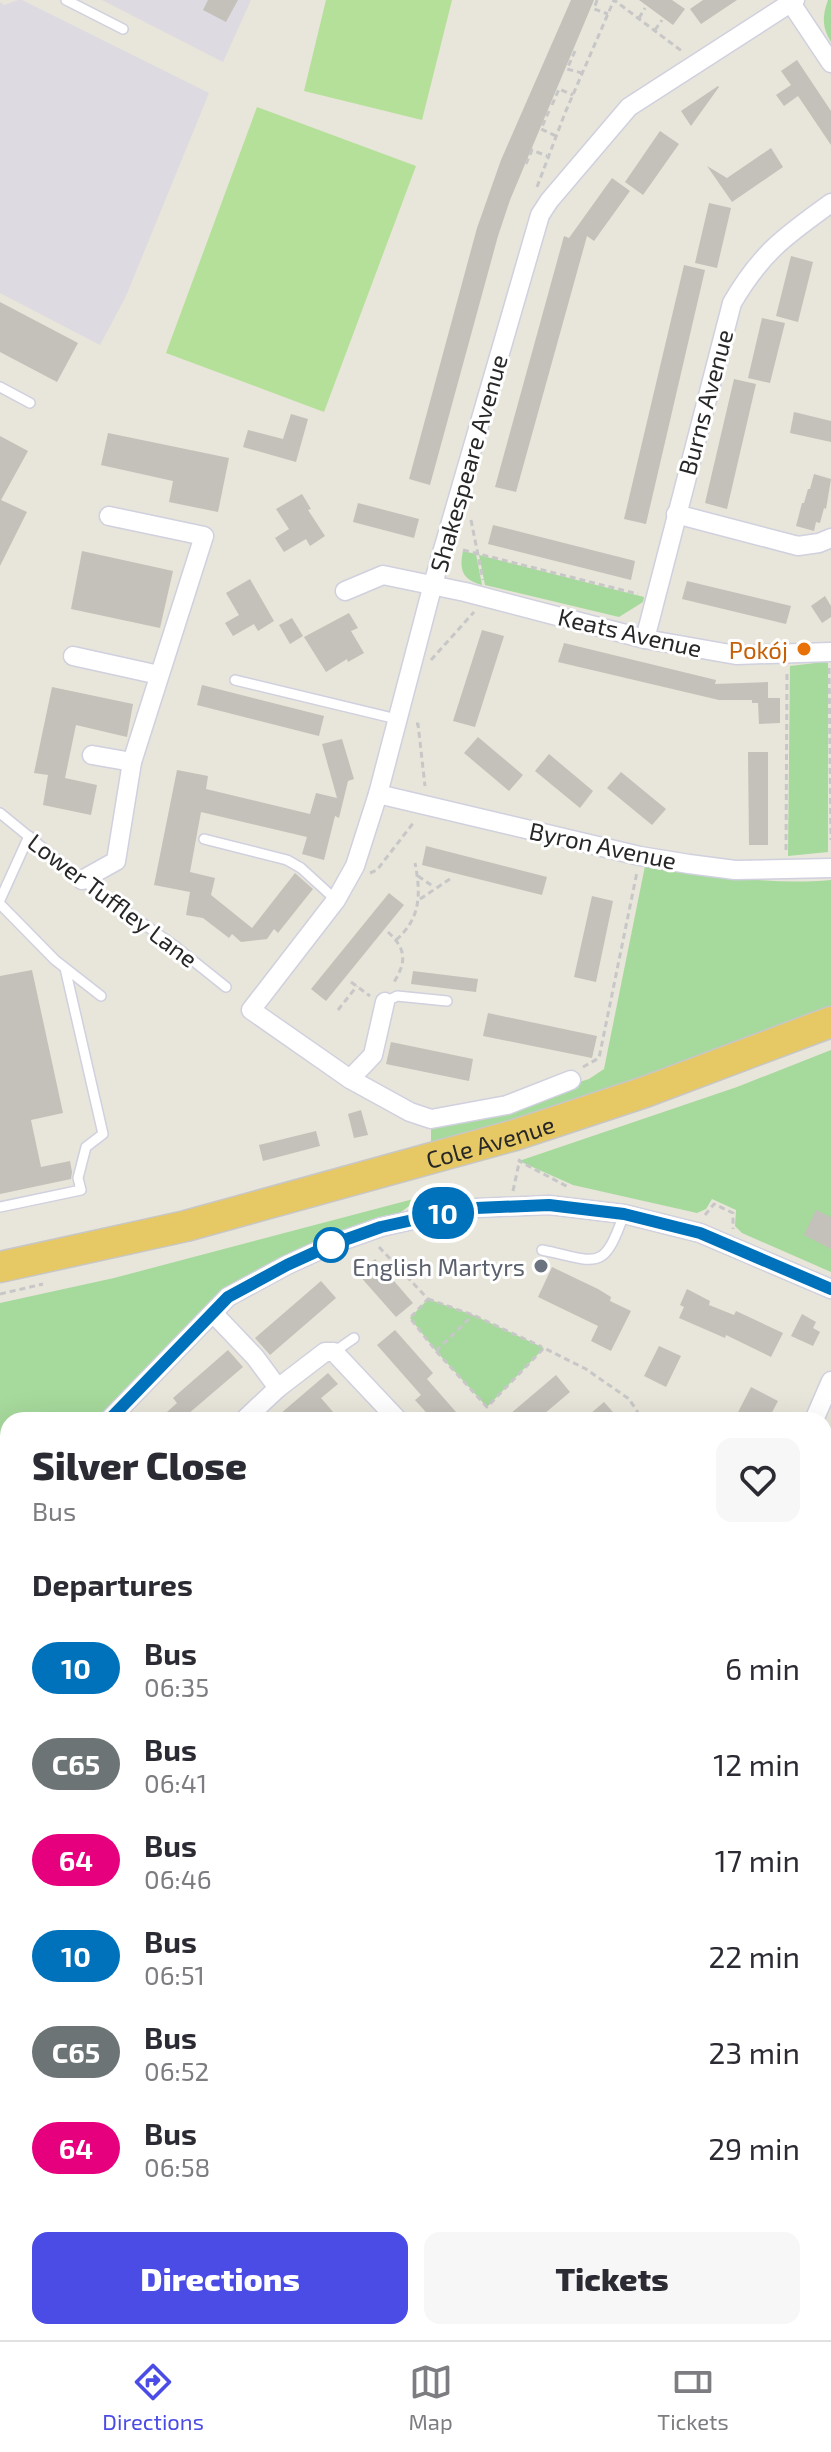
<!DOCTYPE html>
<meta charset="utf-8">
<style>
body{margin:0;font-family:"Exo 2",sans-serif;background:#f7f7f7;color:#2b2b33;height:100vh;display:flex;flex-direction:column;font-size:30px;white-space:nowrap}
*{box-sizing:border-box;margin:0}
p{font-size:26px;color:#7c7c81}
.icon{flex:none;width:44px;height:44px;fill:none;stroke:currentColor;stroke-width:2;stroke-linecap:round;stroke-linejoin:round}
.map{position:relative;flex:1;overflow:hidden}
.details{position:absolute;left:0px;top:1412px;width:832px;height:928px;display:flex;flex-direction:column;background:#fff;border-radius:24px 24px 0 0;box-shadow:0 8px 32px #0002}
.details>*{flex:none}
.badge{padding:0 16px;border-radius:26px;font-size:28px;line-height:52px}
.map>.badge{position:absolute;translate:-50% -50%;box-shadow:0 0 0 4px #fff}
h2{padding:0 32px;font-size:30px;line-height:72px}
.round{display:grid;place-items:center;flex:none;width:84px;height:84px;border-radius:16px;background:#f7f7f7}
.summary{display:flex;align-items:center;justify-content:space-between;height:136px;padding:0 32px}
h1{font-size:38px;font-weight:800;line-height:60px}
.button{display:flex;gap:16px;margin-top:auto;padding:16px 32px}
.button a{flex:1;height:92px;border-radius:16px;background:#4b4be5;color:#fff;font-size:32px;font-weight:800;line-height:92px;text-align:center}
.button a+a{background:#f7f7f7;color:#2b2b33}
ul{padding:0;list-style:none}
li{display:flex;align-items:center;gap:24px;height:96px;padding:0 32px}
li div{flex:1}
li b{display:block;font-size:30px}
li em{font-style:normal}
li .badge{min-width:88px;font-weight:700;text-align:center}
.tab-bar{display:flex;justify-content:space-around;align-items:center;height:112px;border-top:2px solid #e1e1e2;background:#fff;font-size:22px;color:#7c7c81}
.tab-bar a{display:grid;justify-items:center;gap:4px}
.tab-bar .active{color:#4b4be5}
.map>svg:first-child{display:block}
.industrial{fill:#dedae1}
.education{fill:#e8e4cb}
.green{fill:#a6d99c}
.pitch{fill:#b5e099}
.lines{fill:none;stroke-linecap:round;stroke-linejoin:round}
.stream{stroke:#78b1e0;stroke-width:5}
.building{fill:#c4c1ba}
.service-casing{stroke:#d0d0df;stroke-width:12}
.minor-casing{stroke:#d0d0df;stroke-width:21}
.trunk-casing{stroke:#c7c7c7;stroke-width:33}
.path{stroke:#c7c7c7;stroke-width:3;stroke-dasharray:6 4;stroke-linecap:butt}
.service{stroke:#fff;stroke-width:9}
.minor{stroke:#fff;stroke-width:18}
.trunk{stroke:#e6c865;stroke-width:30}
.line-casing{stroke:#fff;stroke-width:18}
.line{stroke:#0072bc;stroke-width:12}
.food-dot{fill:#e8710a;stroke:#fff;stroke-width:3}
.stop-dot{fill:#fff;stroke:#0072bc;stroke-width:4}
.worship-dot{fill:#6b7280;stroke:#fff;stroke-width:3}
.labels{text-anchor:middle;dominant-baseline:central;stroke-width:6;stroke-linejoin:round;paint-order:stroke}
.street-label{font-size:24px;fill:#272727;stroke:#fff}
.food-label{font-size:24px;fill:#c56008;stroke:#fff;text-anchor:end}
.worship-label{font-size:24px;fill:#5b616d;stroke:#fff;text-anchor:end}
</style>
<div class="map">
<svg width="831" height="2340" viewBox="0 0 831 2340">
<rect width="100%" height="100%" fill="#e8e5da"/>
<!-- industrial -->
<g class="industrial">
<path d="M 18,0 L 22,0 L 209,93 L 126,296 L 100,345 L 0,293 L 0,2 L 4,5 Z"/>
<path d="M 102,0 L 251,0 L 223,62 Z"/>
</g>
<!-- education -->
<path class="education" d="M 831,1485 L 831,2113 L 824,2108 L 824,1490 Z"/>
<!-- green -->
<g class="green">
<path d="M 828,0 L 831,0 L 831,42 C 822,28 822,16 828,0 Z"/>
<path d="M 463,551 L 476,554 L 482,585 C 462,580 459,569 463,551 Z"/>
<path d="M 479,555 L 644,597 L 643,602 L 619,617 L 485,585 Z"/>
<path d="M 824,662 L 828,663 L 828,852 L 788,856 L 790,666 Z"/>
<path d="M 645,866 C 707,874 769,886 831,880 L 831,1010 L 607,1092 L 431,1146 L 431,1124 L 445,1124 L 589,1079 L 604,1069 Z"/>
<path d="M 831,1050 L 831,1272 L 742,1233 L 735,1226 L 736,1210 L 712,1199 L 706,1209 L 697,1213 L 573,1185 L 519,1161 L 737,1087 Z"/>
<path d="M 421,1197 L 381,1227 L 228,1297 L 109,1420 L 8,1420 L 8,1520 L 0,1528 L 0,1303 L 114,1278 Z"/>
<path d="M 428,1299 L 473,1315 L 544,1348 L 487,1407 L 436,1351 L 410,1318 Z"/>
<path d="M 0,1814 L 8,1816 L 8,2027 L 0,2034 Z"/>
</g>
<!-- pitch -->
<g class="pitch">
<path d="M 326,0 L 452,0 L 422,120 L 304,91 Z"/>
<path d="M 257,107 L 416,166 L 324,412 L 166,353 Z"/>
</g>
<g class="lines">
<!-- stream -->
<g class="stream">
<path d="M 0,1817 L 8,1822"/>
<path d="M 567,2332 L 574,2340"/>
</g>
</g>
<!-- building -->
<g class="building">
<path d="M 208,0 L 238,0 L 226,22 L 203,10 Z"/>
<path d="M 571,0 L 594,0 L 510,200 L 498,236 L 430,485 L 409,479 L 477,228 L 501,160 Z"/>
<path d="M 639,0 L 672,0 L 685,9 L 673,25 Z"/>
<path d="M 703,0 L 737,0 L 701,24 L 690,9 Z"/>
<path d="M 797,60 L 831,111 L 831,145 L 798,96 L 784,106 L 776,95 L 791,85 L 781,71 Z"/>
<path d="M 718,86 L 719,87 L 691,126 L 681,111 Z"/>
<path d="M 660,131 L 679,144 L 643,195 L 625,182 Z"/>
<path d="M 771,148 L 783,167 L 732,202 L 707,166 L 727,178 Z"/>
<path d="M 612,178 L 630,191 L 594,241 L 587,236 L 516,492 L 495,487 L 564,236 L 569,238 Z"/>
<path d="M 709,203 L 731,208 L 717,268 L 695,263 Z"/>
<path d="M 791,256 L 813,262 L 798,322 L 776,316 Z"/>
<path d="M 684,265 L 705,270 L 646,524 L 624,519 Z"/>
<path d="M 0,302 L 78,343 L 57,382 L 0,352 Z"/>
<path d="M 762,318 L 785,323 L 770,383 L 748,378 Z"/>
<path d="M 734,379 L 756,384 L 727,509 L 705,503 Z"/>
<path d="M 794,412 L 831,421 L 831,442 L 790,433 Z"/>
<path d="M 291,414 L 308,419 L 296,462 L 243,447 L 248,430 L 283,439 Z"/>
<path d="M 108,433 L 229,458 L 218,512 L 169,502 L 173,481 L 101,465 Z"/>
<path d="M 0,436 L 28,451 L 1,500 L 27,512 L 0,566 Z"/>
<path d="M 814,474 L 831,479 L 826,509 L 824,508 L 820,523 L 816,522 L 814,531 L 796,526 L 802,503 L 804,503 L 808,489 L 810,489 Z"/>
<path d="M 302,494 L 311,509 L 308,510 L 325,536 L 310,546 L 306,539 L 284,552 L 275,538 L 289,529 L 276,509 Z"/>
<path d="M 358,503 L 419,519 L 414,538 L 353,522 Z"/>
<path d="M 493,525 L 635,561 L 631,580 L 488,544 Z"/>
<path d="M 82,551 L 173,571 L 160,628 L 71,609 Z"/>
<path d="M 250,579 L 274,621 L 258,631 L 254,624 L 233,636 L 225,623 L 239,615 L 226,593 Z"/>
<path d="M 687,581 L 791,606 L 786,624 L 682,599 Z"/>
<path d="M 825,596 L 831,606 L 831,617 L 822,623 L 811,606 Z"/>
<path d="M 349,613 L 358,628 L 351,631 L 364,653 L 348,662 L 347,659 L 326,672 L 304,637 Z"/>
<path d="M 292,618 L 303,636 L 290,644 L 279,625 Z"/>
<path d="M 482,630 L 504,636 L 475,727 L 453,721 Z"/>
<path d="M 564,643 L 716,680 L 715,684 L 768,682 L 768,698 L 780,698 L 780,723 L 759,724 L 758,703 L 752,703 L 752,700 L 719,700 L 558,662 Z"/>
<path d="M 202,685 L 324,716 L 319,736 L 197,705 Z"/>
<path d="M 52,687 L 133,704 L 127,737 L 76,725 L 65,778 L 97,785 L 91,815 L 43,805 L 48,775 L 34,773 Z"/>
<path d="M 478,737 L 523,775 L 509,791 L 464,753 Z"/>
<path d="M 342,739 L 354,779 L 348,781 L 339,818 L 335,816 L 324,860 L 302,854 L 307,837 L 201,812 L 190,872 L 215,878 L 211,895 L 252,928 L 295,873 L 313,889 L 278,933 L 274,929 L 267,939 L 241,942 L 232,934 L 229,938 L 203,918 L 186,915 L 190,892 L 154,885 L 177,770 L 208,776 L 206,789 L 310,814 L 316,793 L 337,798 L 322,744 Z"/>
<path d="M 748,752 L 768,752 L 768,845 L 749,845 Z"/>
<path d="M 549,754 L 593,791 L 580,808 L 535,771 Z"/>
<path d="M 621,772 L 666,809 L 652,825 L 607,788 Z"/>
<path d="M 426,846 L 547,877 L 542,895 L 422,865 Z"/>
<path d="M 389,893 L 404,905 L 326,1001 L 311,989 Z"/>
<path d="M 592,896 L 613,901 L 596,982 L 574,977 Z"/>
<path d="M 32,970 L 63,1113 L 31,1120 L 41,1167 L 70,1161 L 72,1172 L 71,1179 L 0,1194 L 0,976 Z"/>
<path d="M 413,971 L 478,979 L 476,992 L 411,984 Z"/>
<path d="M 488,1013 L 597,1036 L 592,1058 L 483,1036 Z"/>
<path d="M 391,1042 L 473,1059 L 469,1081 L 386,1064 Z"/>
<path d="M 361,1110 L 368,1135 L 354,1138 L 348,1114 Z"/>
<path d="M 316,1131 L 320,1146 L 263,1161 L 259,1145 Z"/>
<path d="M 816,1210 L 831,1217 L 831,1249 L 804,1235 Z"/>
<path d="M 375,1259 L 413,1303 L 396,1317 L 358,1274 Z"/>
<path d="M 552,1267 L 598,1289 L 611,1297 L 610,1301 L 631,1311 L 611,1351 L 591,1341 L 598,1326 L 538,1297 Z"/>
<path d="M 321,1281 L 336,1298 L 270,1355 L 255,1338 Z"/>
<path d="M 687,1289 L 710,1301 L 709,1305 L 734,1315 L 736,1311 L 783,1333 L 771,1357 L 726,1335 L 725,1338 L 679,1318 L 684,1307 L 680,1305 Z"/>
<path d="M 802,1314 L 816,1322 L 813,1328 L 820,1332 L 813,1346 L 791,1336 Z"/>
<path d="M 395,1330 L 433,1373 L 427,1379 L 463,1420 L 433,1420 L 415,1400 L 421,1395 L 377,1345 Z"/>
<path d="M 659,1346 L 681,1356 L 666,1387 L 644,1376 Z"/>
<path d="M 228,1350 L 243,1367 L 181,1420 L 158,1420 L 177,1403 L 173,1398 Z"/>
<path d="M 328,1373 L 338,1384 L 321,1398 L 340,1420 L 273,1420 Z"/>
<path d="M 556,1375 L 570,1392 L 537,1420 L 503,1420 Z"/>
<path d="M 751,1387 L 778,1401 L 768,1420 L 734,1420 Z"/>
<path d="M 604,1402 L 620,1420 L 583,1420 Z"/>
</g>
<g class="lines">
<!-- service casing -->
<g class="service-casing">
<g id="service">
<path d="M 66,0 L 123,29"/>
<path d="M 0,387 L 30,403"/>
<path d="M 235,680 L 397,719"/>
<path d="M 0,813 L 82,880 L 176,947 L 226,987"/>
<path d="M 204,839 L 287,860 L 301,868 L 336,900"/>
<path d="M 0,900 L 29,836"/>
<path d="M 0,904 L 55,960 L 101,996"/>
<path d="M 385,1002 L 397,996 L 447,1001"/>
<path d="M 0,1207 L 81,1190 L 78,1178 L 86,1147 L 103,1134 L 65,968"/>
<path d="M 542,1250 C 597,1261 603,1274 624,1214"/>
<path d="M 334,1352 L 354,1338"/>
<path d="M 824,1483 L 831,1490"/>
</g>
</g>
<!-- minor casing -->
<g class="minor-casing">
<g id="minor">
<path d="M 791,3 L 831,63"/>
<path d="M 676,514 L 798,546 L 819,543 L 831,538"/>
<path d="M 345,591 L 383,575 L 465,592 L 645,639 L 736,655 L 831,652"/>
<path d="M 645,639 L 732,303 C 761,253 785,236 831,203"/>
<path d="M 73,656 L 159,675"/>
<path d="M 92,755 L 132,762"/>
<path d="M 378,794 L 640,856 L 689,864 L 735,870 L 831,868"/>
<path d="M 82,880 L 116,861 L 132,762 L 204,536 L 109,516"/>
<path d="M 350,1079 L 373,1055 L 385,1002"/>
<path d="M 571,1080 L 507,1105 L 431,1119 L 410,1112 L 350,1079 L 251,1010 L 336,900 L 355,866 L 378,794 L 433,584 L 540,215 L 549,201 L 629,107 L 795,0"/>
<path d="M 213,1313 L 255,1357 L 278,1388"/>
<path d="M 109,1420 L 228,1297 L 287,1265 L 333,1244 L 381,1227 L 440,1214 L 476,1208 L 549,1205 L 624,1214 L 700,1233 L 831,1289"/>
<path d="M 244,1420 L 278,1388 L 325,1352 L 334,1352 L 398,1420"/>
<path d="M 814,1420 L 831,1381"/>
<path d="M 0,1546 L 8,1537"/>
<path d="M 0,1662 L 8,1656"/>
<path d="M 0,2189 L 8,2174"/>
<path d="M 824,2275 L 831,2269"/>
<path d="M 526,2332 L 533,2340"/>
<path d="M 706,2332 L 713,2340"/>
<path d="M 132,2340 L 137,2335"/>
<path d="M 245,2340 L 255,2332"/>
<path d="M 748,2340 L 757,2332"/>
</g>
</g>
<!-- trunk casing -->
<g class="trunk-casing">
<g id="trunk">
<path id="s1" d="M 0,1267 L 186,1226 L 515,1135 L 645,1092 L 831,1022"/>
</g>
</g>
<!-- path -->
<g class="path">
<path d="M 597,0 L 594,9 L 608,14"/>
<path d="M 639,18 L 645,8"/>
<path d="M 655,30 L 662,20"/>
<path d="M 575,51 L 567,69 L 582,73"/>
<path d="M 552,105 L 559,89 L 573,95"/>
<path d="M 549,111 L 541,129 L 556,136"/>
<path d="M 526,164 L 532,150 L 547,156"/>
<path d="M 537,187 L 565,113 L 614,0 L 683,52"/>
<path d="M 471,520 L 483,580"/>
<path d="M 463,550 L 638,594"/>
<path d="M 431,660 L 474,612"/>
<path d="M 829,668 L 831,840"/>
<path d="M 416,724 L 418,724 L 425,786"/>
<path d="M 786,850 L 787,670"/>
<path d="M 370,873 L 377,870 L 414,822"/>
<path d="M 418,876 L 434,887"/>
<path d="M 420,899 L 453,877"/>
<path d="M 388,932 C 406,949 407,961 394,982"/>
<path d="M 396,940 C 421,918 421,894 415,863"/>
<path d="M 351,982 L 370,996"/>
<path d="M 338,1010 L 357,986"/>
<path d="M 583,1067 L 599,1058 L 637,872"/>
<path d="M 520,1159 L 519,1161 L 570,1188"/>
<path d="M 513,1191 L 519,1163"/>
<path d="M 705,1215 L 714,1204 L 733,1213 L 733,1229"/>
<path d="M 379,1247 L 428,1299 L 410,1318 L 436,1351 L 487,1407 L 544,1348 L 586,1369 L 629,1399 L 643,1420"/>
<path d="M 0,1294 L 43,1284"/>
<path d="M 428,1299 L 473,1315 L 542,1347"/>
<path d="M 436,1351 L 473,1315"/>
<path d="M 824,1615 L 831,1610"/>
<path d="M 0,1801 L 3,1791 L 8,1787"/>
<path d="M 0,1837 L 8,1841"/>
<path d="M 0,2038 L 8,2031"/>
<path d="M 824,2123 L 831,2128"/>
<path d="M 824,2143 L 831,2137"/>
<path d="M 0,2319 L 8,2321"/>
<path d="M 28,2332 L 31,2340"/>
<path d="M 591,2332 L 598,2340"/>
<path d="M 403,2340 L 412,2332"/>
<path d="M 439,2340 L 449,2332"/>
</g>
<!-- service -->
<use href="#service" class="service"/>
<!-- minor -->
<use href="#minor" class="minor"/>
<!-- trunk -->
<use href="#trunk" class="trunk"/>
</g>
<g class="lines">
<!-- line casing -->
<g class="line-casing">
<path id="line" d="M 109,1420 L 228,1297 L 287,1265 L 333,1244 L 381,1227 L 440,1214 L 476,1208 L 549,1205 L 624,1214 L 700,1233 L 831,1289"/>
</g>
<!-- line -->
<use href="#line" class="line"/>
</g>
<!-- markers -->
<circle class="food-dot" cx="804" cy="649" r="8"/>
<circle class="stop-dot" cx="331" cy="1245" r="16"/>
<circle class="worship-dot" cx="541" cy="1266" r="8"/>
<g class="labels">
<!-- street labels -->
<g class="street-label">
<text transform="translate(705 402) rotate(-75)">Burns Avenue</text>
<text transform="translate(468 463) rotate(-74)">Shakespeare Avenue</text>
<text transform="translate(630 632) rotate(13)">Keats Avenue</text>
<text transform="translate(603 845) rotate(12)">Byron Avenue</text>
<text transform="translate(113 900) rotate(37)">Lower Tuffley Lane</text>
<text stroke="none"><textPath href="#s1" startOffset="506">Cole Avenue</textPath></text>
</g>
<!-- food labels -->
<g class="food-label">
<text x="788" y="649">Pokój</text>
</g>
<!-- worship labels -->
<g class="worship-label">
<text x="525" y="1266">English Martyrs</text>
</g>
</g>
</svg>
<b class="badge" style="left:443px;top:1213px;background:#0072bc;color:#fff">10</b>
<section class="details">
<div class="summary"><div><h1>Silver Close</h1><p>Bus</p></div><a class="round"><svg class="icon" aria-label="heart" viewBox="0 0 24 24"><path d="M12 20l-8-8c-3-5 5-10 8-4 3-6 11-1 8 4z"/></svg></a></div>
<h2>Departures</h2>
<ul>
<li><span class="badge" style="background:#0072bc;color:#fff">10</span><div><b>Bus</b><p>06:35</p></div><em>6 min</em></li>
<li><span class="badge" style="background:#6c7476;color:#fff">C65</span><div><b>Bus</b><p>06:41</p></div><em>12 min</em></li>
<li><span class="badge" style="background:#e6007e;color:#fff">64</span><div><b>Bus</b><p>06:46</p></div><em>17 min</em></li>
<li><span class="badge" style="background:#0072bc;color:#fff">10</span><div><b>Bus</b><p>06:51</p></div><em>22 min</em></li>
<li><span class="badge" style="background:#6c7476;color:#fff">C65</span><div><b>Bus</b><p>06:52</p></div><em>23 min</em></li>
<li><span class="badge" style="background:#e6007e;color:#fff">64</span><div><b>Bus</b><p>06:58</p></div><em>29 min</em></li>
</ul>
<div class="button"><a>Directions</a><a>Tickets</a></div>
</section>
</div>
<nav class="tab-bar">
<a class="active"><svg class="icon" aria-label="directions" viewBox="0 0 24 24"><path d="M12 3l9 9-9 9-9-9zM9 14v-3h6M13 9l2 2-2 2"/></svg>Directions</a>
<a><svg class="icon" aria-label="map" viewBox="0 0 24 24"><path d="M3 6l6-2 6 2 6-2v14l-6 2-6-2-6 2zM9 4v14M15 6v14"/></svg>Map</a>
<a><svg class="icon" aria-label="tickets" viewBox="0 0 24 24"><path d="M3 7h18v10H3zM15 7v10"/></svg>Tickets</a>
</nav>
